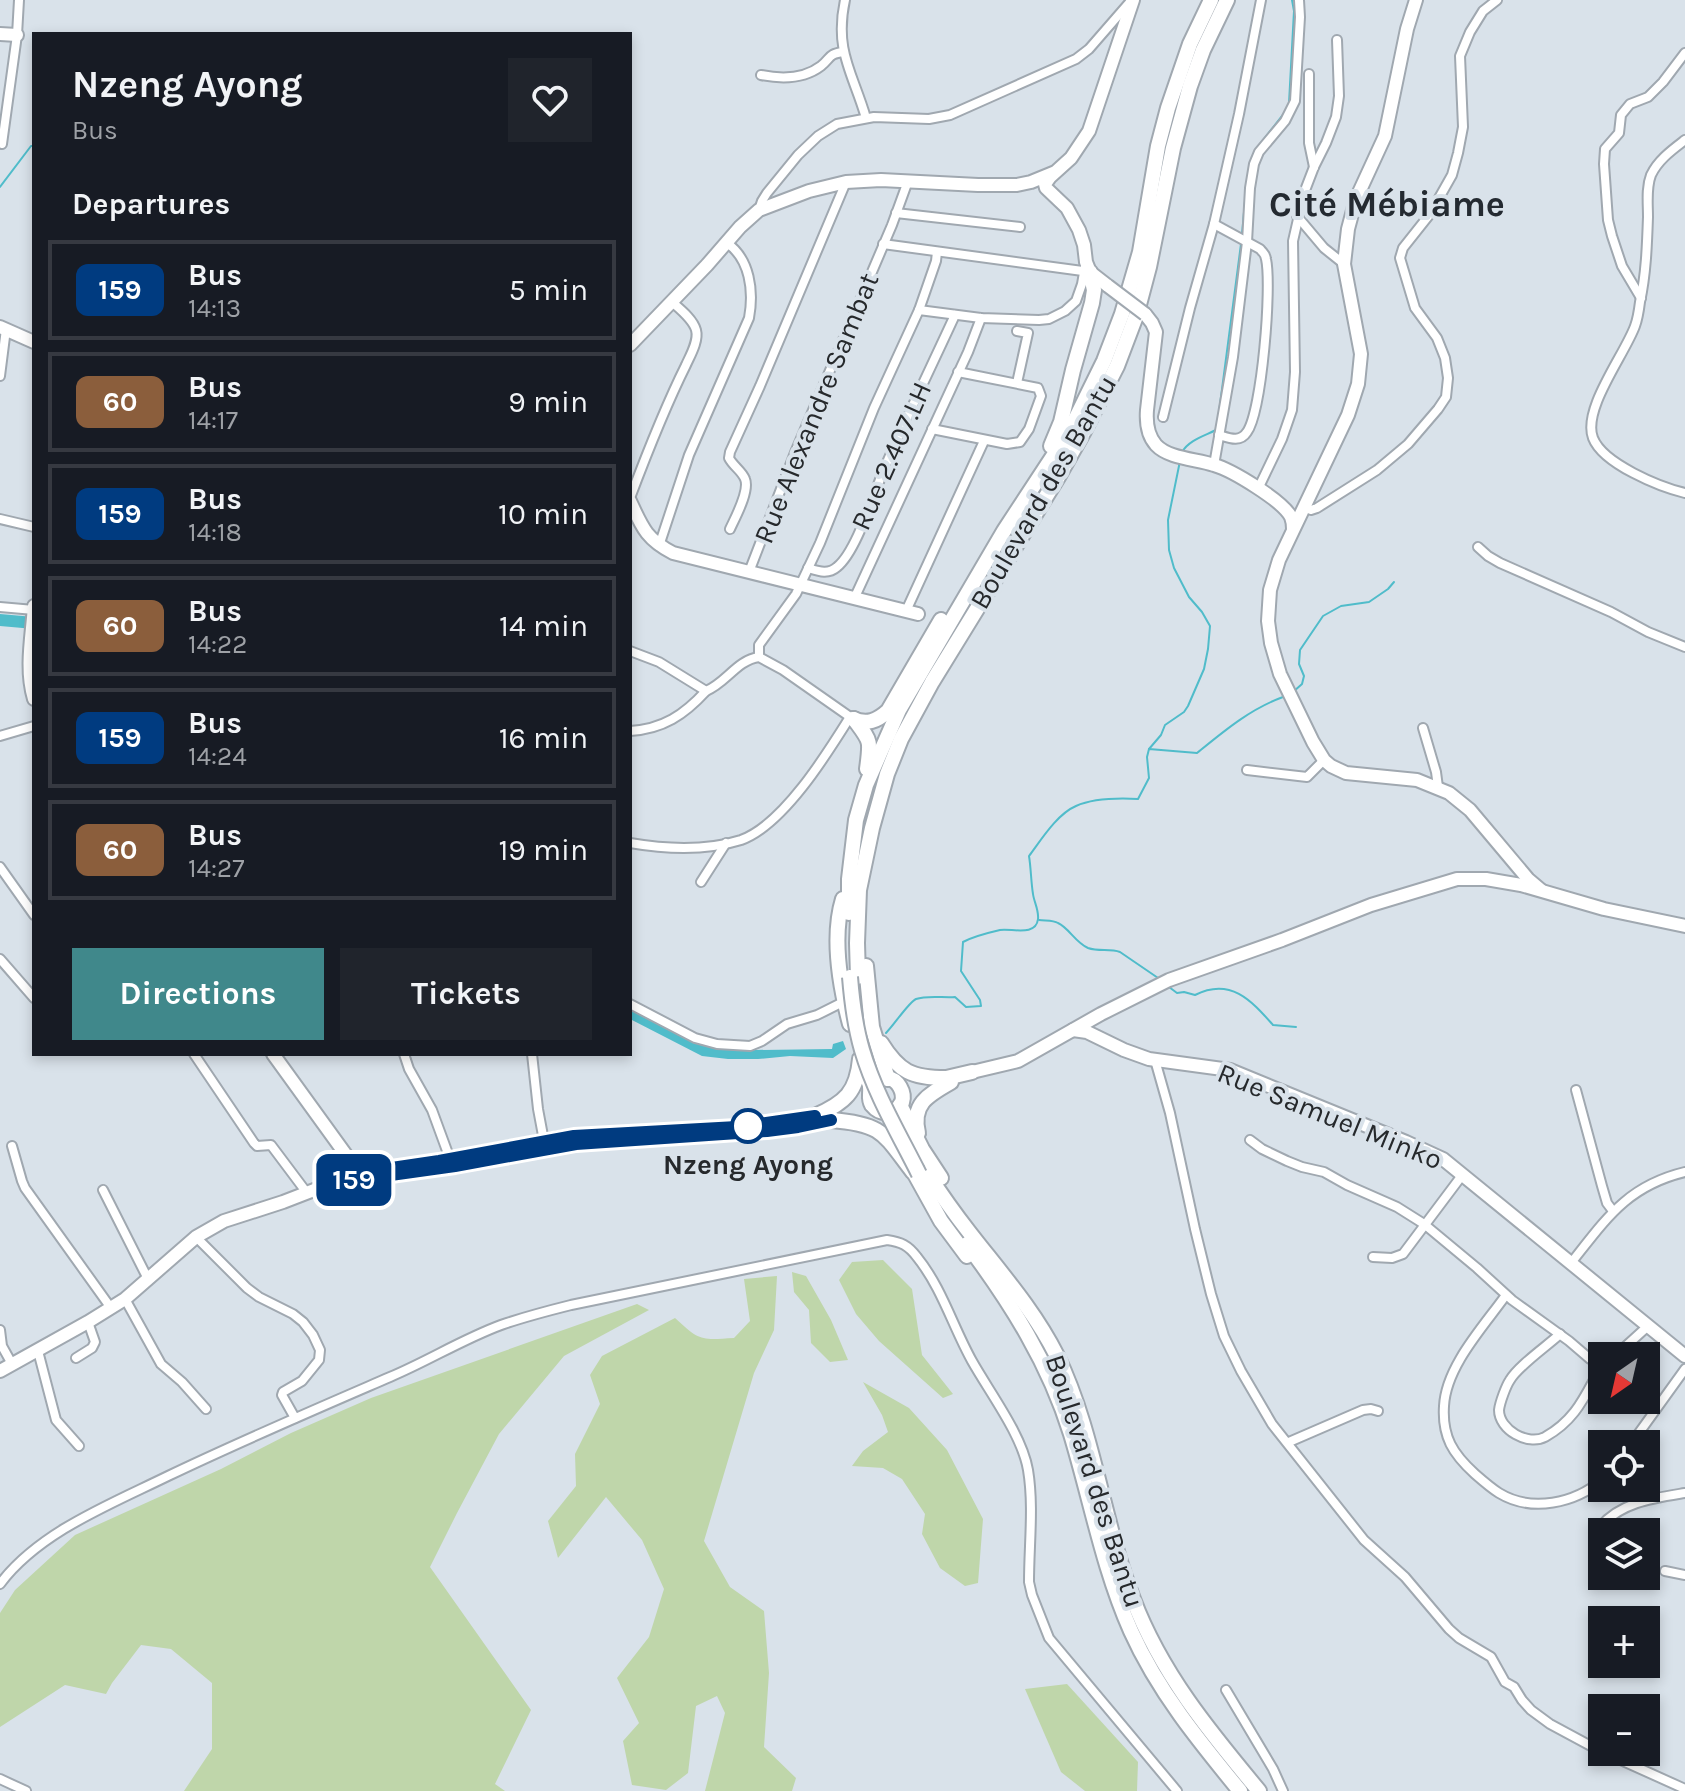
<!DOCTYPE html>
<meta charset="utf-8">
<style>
body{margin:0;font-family:Karla,sans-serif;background:#20242c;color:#f1f3f6;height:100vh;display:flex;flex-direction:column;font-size:30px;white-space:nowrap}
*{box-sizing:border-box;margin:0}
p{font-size:26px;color:#9ea1a6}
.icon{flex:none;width:44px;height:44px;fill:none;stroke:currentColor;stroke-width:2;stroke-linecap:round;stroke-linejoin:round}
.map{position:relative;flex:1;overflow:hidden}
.side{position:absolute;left:32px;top:32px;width:600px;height:1024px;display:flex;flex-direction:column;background:#171b24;border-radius:0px;box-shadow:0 4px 12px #0003}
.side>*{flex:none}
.badge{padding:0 16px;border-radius:12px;font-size:28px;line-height:52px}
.needle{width:52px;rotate:214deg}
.buttons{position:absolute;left:1588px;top:1342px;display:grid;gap:16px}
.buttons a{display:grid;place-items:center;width:72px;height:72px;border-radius:0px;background:#171b24;box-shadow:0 4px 12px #0003;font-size:40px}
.map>.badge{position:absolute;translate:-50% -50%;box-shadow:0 0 0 4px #fff}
h2{padding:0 40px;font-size:30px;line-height:72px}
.round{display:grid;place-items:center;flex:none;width:84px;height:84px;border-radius:0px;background:#20242c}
.overview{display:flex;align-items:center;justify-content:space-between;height:136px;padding:0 40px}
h1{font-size:38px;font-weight:700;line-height:60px}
.action{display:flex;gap:16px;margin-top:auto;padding:16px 40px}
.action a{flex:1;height:92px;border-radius:0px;background:#40888b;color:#fff;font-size:32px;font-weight:700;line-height:92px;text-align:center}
.action a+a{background:#20242c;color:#f1f3f6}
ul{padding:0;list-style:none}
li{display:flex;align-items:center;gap:24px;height:100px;margin:0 16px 12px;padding:0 24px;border:4px solid #363941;border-radius:0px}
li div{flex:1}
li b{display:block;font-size:30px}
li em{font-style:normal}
li .badge{min-width:88px;font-weight:700;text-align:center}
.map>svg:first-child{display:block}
.green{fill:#bfd6aa}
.water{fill:#50bcca}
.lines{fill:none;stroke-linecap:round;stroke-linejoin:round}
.stream{stroke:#50bcca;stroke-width:2}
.street-casing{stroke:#a0a8b0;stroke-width:12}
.secondary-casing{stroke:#a0a8b0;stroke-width:16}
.highway-casing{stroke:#a0a8b0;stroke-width:18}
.street{stroke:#fff;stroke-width:8}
.secondary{stroke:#fff;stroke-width:12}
.highway{stroke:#fff;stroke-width:14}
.secondary-bridge-casing{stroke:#a0a8b0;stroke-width:16;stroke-linecap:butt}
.highway-bridge-casing{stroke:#a0a8b0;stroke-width:18;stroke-linecap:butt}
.secondary-bridge{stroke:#fff;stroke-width:12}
.highway-bridge{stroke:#fff;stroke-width:14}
.line-casing{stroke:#fff;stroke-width:18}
.line{stroke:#003b80;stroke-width:12}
.stop-dot{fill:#fff;stroke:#003b80;stroke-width:4}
.labels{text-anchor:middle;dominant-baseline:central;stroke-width:8;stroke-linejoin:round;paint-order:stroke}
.street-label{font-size:28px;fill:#26292c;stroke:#d9e2ea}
.stop-label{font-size:28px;font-weight:bold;fill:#26292c;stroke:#d9e2ea}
.district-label{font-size:36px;font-weight:bold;fill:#242a31;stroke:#d9e2ea}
</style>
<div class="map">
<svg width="1685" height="1791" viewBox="0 0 1685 1791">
<rect width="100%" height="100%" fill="#d9e2ea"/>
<!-- green -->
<g class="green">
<path d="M 883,1260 L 912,1289 L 922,1355 L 953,1394 L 943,1398 L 879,1341 L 856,1314 L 839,1280 L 852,1262 Z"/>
<path d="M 792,1272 L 806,1276 L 831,1320 L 848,1360 L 830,1362 L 811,1343 L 809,1310 L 794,1292 Z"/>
<path d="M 777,1276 L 774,1330 L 754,1373 L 704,1541 L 730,1587 L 764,1611 L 769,1673 L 764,1747 L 796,1778 L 792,1791 L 705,1791 L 725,1713 L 717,1696 L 696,1706 L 688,1773 L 666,1790 L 632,1785 L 623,1741 L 639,1723 L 617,1678 L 649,1637 L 664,1589 L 642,1540 L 606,1497 L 558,1558 L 548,1521 L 576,1486 L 575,1454 L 600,1404 L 590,1375 L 602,1356 L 675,1318 C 700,1341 700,1340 734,1338 L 750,1321 L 744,1279 Z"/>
<path d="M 637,1304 L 649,1310 L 564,1356 L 499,1434 L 457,1513 L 430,1567 L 531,1710 L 495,1784 L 505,1791 L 184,1791 L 212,1749 L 212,1683 L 171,1649 L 141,1645 L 112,1683 L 106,1694 L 65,1685 L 0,1727 L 0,1613 L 15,1590 L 75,1535 L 221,1469 L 291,1433 L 371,1398 Z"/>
<path d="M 863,1382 L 909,1408 L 947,1450 L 983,1519 L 978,1583 L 965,1586 L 940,1568 L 922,1534 L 925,1514 L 902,1479 L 883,1468 L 852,1466 L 863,1451 L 888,1432 L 882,1415 Z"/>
<path d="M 1067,1684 L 1138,1762 L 1137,1791 L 1085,1791 L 1061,1772 L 1025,1689 Z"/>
</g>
<!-- water -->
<g class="water">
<path d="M 0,614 L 34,617 L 34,629 L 0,626 Z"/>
<path d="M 630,1008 L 716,1048 L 754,1050 L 832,1049 L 833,1044 L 843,1041 L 846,1049 L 833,1058 L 790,1056 L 758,1059 L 728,1059 L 702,1056 L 630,1019 Z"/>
</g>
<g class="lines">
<!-- stream -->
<g class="stream">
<path d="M 1289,103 L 1294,11 L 1292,0"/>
<path d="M 1257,148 L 1285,112"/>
<path d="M 0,187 L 31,146 L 34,146"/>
<path d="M 1242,234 L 1245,201"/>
<path d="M 1218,420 L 1241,244"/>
<path d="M 1182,452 C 1189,440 1204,436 1216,430"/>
<path d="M 1293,692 L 1302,684 L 1304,676 L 1299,664 L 1300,650 L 1323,616 L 1341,606 L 1369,602 L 1388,589 L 1394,582"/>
<path d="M 1149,749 L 1161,735 L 1165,725 L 1184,712 L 1188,706 L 1204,669 L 1208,649 L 1210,626 L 1202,612 L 1189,597 L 1174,568 L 1169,550 L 1168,520 L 1180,461"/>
<path d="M 1039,920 C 1045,921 1053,920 1058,923 C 1069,928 1075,942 1088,948 C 1099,952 1110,948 1120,952 L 1161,980"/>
<path d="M 1169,987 L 1177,993 L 1184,992 L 1195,995 C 1230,977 1251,1000 1273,1025 L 1296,1027"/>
<path d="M 886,1033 C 894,1025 909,1002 916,999 C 927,995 944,998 955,997 L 966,1007 L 981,1006 L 980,1000 L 961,971 L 963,942 C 974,936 987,933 1000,930 C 1011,928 1036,937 1038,919 C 1039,910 1034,902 1033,894 C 1031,882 1031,868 1029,856 C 1041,840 1057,814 1076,806 C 1094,798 1119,798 1138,799 L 1149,778 L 1147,757 L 1149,749 L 1197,753 C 1224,731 1250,709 1283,697"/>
</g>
<!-- street casing -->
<g class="street-casing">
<g id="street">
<path d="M 845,0 C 834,51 853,73 866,118"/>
<path d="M 1309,74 L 1309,143 L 1314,167"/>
<path d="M 761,75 C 781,79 804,79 821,66 C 831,58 828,54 843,52"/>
<path d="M 1685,140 C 1672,150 1658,160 1651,175 C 1646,188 1648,203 1648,217 C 1647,246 1646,274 1640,302 C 1639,310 1638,318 1635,326 C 1625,354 1582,409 1593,438 C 1603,464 1660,487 1685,493"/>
<path d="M 2,144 L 17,35 L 19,0"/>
<path d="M 759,210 L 762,201 L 767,193 L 798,155 L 818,136 L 837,124 L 874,117 L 929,119 L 950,115 L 1076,59 L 1089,49 L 1129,3"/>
<path d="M 896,213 L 1020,227"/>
<path d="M 1297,216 L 1324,248 L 1344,264"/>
<path d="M 1214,224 L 1260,249 C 1264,254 1265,253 1266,259 C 1272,286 1262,411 1247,432 C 1240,443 1229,438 1219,435"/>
<path d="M 883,244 L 1090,272"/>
<path d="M 1641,298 L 1622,266 L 1612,236 L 1608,220 L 1604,164 L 1605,149 L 1619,133 L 1621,115 L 1630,104 L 1648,97 L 1663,82 L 1685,53"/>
<path d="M 919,310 L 981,318 L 1039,320 L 1049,319 L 1065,311 L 1076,301 L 1082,284 L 1085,267"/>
<path d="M 1017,331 L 1028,333 L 1017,383"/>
<path d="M 0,376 L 6,329"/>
<path d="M 1163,417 L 1190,308 L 1214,224 L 1239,114 L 1261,0"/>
<path d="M 932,429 L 1007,444 L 1020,442 L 1029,429 L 1041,396 L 1038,388 L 958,372"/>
<path d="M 1214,465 L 1233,357 L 1247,242 L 1250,188 L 1254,164 L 1259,152 L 1285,121 L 1295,101 L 1300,17 L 1299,0"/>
<path d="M 1258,489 L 1282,439 L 1292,410 L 1295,372 L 1293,241 L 1304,193 L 1314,167 L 1326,143 L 1336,117 L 1339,96 L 1337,40"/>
<path d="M 630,498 C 647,453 664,409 686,365 C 690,356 699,341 696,330 C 693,319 680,309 672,302"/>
<path d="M 1303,507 L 1311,510 L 1317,508 L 1377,470 L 1408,444 L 1438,409 L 1446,397 L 1448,378 L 1445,358 L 1437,338 L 1415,308 L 1400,258 L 1403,248 L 1430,214 L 1452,175 L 1458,153 L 1463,127 L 1460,56 L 1470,32 L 1483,11 L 1497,0"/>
<path d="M 0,519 L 34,527"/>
<path d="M 730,529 C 735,518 750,491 745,479 C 742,471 733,466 729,458 L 730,452 L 760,386 L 846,182"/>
<path d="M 659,546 L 689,455 L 749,318 C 754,291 750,259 727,243"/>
<path d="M 1478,547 L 1488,556 L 1500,563 L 1611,612 L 1648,632 L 1685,647"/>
<path d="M 808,568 C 818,571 828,575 837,567 C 857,551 874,492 885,467 C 907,416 932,365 955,315"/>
<path d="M 749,572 L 796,450 L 892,225 L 908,181"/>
<path d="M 854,599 L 968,352 L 981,318"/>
<path d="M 0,607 L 34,610"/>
<path d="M 906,611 L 984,441"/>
<path d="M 630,651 L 659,662 L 706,691 C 726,683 737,660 759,657 L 783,670 L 853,719"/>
<path d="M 759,657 L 759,645 L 796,594 L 820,543 L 874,408 L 919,310 L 936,261 L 937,252"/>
<path d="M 1423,728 L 1436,772 L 1438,787"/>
<path d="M 630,731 C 663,729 684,715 706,691"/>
<path d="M 0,736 L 34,726"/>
<path d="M 1247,770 L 1307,777 L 1324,760"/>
<path d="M 630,843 C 665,849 706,851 741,840 C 783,825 827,754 850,717"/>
<path d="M 0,867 L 34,915"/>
<path d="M 701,882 L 726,843"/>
<path d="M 0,959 L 34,998"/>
<path d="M 630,1004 L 695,1038 L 717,1044 L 750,1046 L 762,1041 L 787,1024 L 817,1015 L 845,1001"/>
<path d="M 194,1054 L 254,1143 L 257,1146 L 271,1145 L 307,1193"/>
<path d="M 404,1054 L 409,1069 L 432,1110 L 450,1159"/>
<path d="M 532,1054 L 538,1109 L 544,1141"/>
<path d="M 1155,1060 L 1170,1113 L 1195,1229 L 1211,1294 L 1224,1336 L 1241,1371 L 1272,1424 L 1364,1540 L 1405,1577 L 1449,1629 L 1459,1638 L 1491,1657 L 1505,1682 L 1514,1687 L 1522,1700 L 1531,1710 L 1550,1724 L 1602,1752"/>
<path d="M 1576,1090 L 1602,1186 L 1607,1203 L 1613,1211"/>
<path d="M 1250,1140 L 1262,1149 L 1287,1161 L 1302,1167 L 1324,1172 L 1347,1185 L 1397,1207 L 1424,1224 L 1477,1268 L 1512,1300 L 1569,1341 L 1590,1359 L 1602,1365"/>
<path d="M 12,1146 L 22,1181 L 25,1188 L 111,1308"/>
<path d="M 103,1190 L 148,1279"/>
<path d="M 196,1237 L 247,1288 L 259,1297 L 293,1314 L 303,1322 L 313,1335 L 320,1350 L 319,1360 L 302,1381 L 283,1392 L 282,1395 L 295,1418"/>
<path d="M 1373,1257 L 1392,1258 L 1403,1254 L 1463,1174"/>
<path d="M 1571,1263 C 1606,1219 1627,1186 1685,1172"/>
<path d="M 1506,1295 C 1484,1326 1446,1366 1444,1406 C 1442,1437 1453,1454 1475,1474 C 1483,1481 1491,1488 1499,1493 C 1532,1513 1575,1503 1602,1480"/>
<path d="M 125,1299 L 161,1364 L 182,1382 L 206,1409"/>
<path d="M 0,1330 L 2,1346 L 12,1364"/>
<path d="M 1560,1334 C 1547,1346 1518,1366 1510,1380 C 1506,1386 1500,1402 1499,1410 C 1499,1430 1528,1446 1545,1437 C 1577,1419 1585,1395 1602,1365"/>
<path d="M 38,1351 L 56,1420 L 79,1446"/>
<path d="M 1615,1356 L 1648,1326"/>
<path d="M 76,1358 L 92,1348 L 95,1342 L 88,1322"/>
<path d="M 1289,1442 L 1363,1410 L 1371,1409 L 1378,1411"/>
<path d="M 1631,1444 L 1685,1369"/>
<path d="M 1600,1527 C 1621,1502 1654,1498 1685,1493"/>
<path d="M 1665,1571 L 1685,1575"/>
<path d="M 0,1584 C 39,1532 111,1504 168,1476 C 241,1441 316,1409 390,1377 C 428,1361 463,1339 501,1325 C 524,1317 547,1311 571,1305 L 887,1240 C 901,1242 908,1245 917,1257 C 942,1288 953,1327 972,1361 C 990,1393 1022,1435 1028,1470 C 1034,1506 1029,1545 1029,1582 L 1032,1595 L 1049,1638 L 1177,1791"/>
<path d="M 1226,1690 L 1273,1769 L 1283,1791"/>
<path d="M 1603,1752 L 1685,1789"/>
<path d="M 0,1779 L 26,1791"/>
</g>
</g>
<!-- secondary casing -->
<g class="secondary-casing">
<g id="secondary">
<path d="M 1416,0 L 1407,29 L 1385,136 L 1356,199 L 1348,229 L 1344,264 L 1361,354 L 1358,384 L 1348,415 L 1279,560 L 1270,590 L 1268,621 L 1271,643 L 1280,674 L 1313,742 L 1324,760 L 1331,766 L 1346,773 L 1417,780 L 1449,793 L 1470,810 L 1528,879 L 1541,890"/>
<path d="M 0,34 L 17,35"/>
<path d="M 1108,286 L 1090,272 L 1086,262 L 1084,245 L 1079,230 L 1067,208 L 1046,188 L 1045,184 L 1050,177 L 1071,158 L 1089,131 L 1133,0"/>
<path d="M 1145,314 L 1152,323 L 1156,332 L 1147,410 C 1146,423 1147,435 1156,445 C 1169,459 1197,459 1214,465 C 1232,470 1283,501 1291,517 C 1293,522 1293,523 1293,529"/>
<path d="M 0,327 L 34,342"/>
<path d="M 630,345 L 707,265 L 740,227 L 759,210 L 809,191 L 846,182 L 881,180 L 978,185 L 1017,185 L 1031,182 L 1053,173"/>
<path d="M 630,501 C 642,527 646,539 673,553 L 918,614"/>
<path d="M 34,606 C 32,636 25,669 34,699"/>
<path d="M 1073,1030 L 1087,1032 L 1124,1050 L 1149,1059 L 1230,1070 L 1406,1142 L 1443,1159 L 1685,1356"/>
<path d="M 273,1054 L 362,1177"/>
<path d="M 972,1072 L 1018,1061 L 1101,1014 L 1169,980 L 1282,940 L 1371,905 L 1457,879 L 1486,879 L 1521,885 L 1604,909 L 1685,926"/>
<path d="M 0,1371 L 88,1322 L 125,1299 L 196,1237 L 224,1221 L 283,1202 L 358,1173 L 439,1161 L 559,1138 L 642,1132 L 737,1127 L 815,1116"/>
</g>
</g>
<!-- highway casing -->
<g class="highway-casing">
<g id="highway">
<path d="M 1051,446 L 1061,422 L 1073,370 L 1092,303 L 1094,290 L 1090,272"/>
<path d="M 853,719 C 867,725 877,721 888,711 L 941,620"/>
<path d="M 854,719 C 871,742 871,739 867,769"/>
<path d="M 843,899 C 831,938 840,986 850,1024"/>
<path d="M 849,913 L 849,879 L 856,820 L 866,785 L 899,710 L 1004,531 L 1069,432 L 1104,361 L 1122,314 L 1140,252 L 1158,146 L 1168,108 L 1190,44 L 1211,0"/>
<path d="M 866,966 L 872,1027 L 888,1079"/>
<path d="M 858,977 L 857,943 L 859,890 L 872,828 L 887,774 L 901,739 L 932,682 L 1058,477 L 1084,431 L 1117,366 L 1136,316 L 1149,267 L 1173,148 L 1190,86 L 1203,50 L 1227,0"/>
<path d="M 881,1043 C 899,1072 912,1078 946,1078"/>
<path d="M 866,1075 C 867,1079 870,1083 870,1087 C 871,1094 868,1098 872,1105 C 876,1110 882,1113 889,1112 C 919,1108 894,1057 871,1088"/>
<path d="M 942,1079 L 972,1072"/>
<path d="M 900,1105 L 922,1149 L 941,1178"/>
<path d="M 815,1116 C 845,1103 857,1092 860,1059"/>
<path d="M 831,1120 C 883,1124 883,1133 913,1172"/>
<path d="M 918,1133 C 911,1104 928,1095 951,1082"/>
<path d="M 910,1165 L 941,1221 L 967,1256"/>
<path d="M 927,1173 C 940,1193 954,1213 969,1232 C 1000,1272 1034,1310 1057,1356 C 1094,1432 1102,1520 1133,1599 C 1161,1673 1209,1731 1259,1791"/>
<path d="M 967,1244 C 1011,1303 1049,1363 1071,1434 C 1091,1500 1103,1568 1131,1631 C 1158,1691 1199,1741 1240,1791"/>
</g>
</g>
<!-- street -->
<use href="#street" class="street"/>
<!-- secondary -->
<use href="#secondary" class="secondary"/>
<!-- highway -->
<use href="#highway" class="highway"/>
<!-- secondary-bridge casing -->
<g class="secondary-bridge-casing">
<path id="secondary-bridge" d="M 1108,286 L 1145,314"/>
</g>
<!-- highway-bridge casing -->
<g class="highway-bridge-casing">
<path id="highway-bridge" d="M 850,977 C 852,1002 855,1026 862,1050 C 875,1094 899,1134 919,1174"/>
</g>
<!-- secondary-bridge -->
<use href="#secondary-bridge" class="secondary-bridge"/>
<!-- highway-bridge -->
<use href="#highway-bridge" class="highway-bridge"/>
</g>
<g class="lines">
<!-- line casing -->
<g class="line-casing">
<path id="line" d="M 815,1116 L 737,1127 L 574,1136 L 439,1161 L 358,1173 L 347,1178 L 355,1180 L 455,1166 L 576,1144 L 767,1131 L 798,1127 L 831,1120"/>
</g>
<!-- line -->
<use href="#line" class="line"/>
</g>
<!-- markers -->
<circle class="stop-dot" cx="748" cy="1126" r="16"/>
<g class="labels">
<!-- street labels -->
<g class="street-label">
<text transform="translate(816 408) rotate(-68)">Rue Alexandre Sambat</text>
<text transform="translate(891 456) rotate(-66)">Rue 2.407.LH</text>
<text transform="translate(1043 492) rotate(-60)">Boulevard des Bantu</text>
<text transform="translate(1330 1116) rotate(22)">Rue Samuel Minko</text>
<text transform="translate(1095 1481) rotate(72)">Boulevard des Bantu</text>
</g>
<!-- stop labels -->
<g class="stop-label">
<text x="748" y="1164">Nzeng Ayong</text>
</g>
<!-- district labels -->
<g class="district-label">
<text x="1387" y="204">Cité Mébiame</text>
</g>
</g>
</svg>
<div class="buttons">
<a><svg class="needle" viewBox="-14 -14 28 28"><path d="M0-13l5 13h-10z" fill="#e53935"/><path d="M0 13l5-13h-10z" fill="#9ea1a6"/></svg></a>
<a><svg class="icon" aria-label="locate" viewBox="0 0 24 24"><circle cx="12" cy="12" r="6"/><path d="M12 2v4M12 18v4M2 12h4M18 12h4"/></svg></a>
<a><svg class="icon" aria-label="layers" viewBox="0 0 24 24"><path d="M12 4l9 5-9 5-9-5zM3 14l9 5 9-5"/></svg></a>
<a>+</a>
<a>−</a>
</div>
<b class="badge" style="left:354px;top:1180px;background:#003b80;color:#fff">159</b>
<section class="side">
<div class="overview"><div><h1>Nzeng Ayong</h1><p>Bus</p></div><a class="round"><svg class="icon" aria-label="heart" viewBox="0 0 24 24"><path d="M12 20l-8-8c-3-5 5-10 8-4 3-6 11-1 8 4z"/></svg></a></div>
<h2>Departures</h2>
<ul>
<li><span class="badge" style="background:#003b80;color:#fff">159</span><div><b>Bus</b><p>14:13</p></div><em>5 min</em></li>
<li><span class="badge" style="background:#8b5e3c;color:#fff">60</span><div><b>Bus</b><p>14:17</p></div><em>9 min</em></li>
<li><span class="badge" style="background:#003b80;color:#fff">159</span><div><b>Bus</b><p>14:18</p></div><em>10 min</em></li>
<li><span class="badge" style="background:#8b5e3c;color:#fff">60</span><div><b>Bus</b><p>14:22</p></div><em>14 min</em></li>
<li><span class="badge" style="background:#003b80;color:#fff">159</span><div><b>Bus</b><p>14:24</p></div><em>16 min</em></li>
<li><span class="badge" style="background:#8b5e3c;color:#fff">60</span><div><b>Bus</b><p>14:27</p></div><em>19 min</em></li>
</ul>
<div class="action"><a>Directions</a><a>Tickets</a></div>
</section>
</div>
